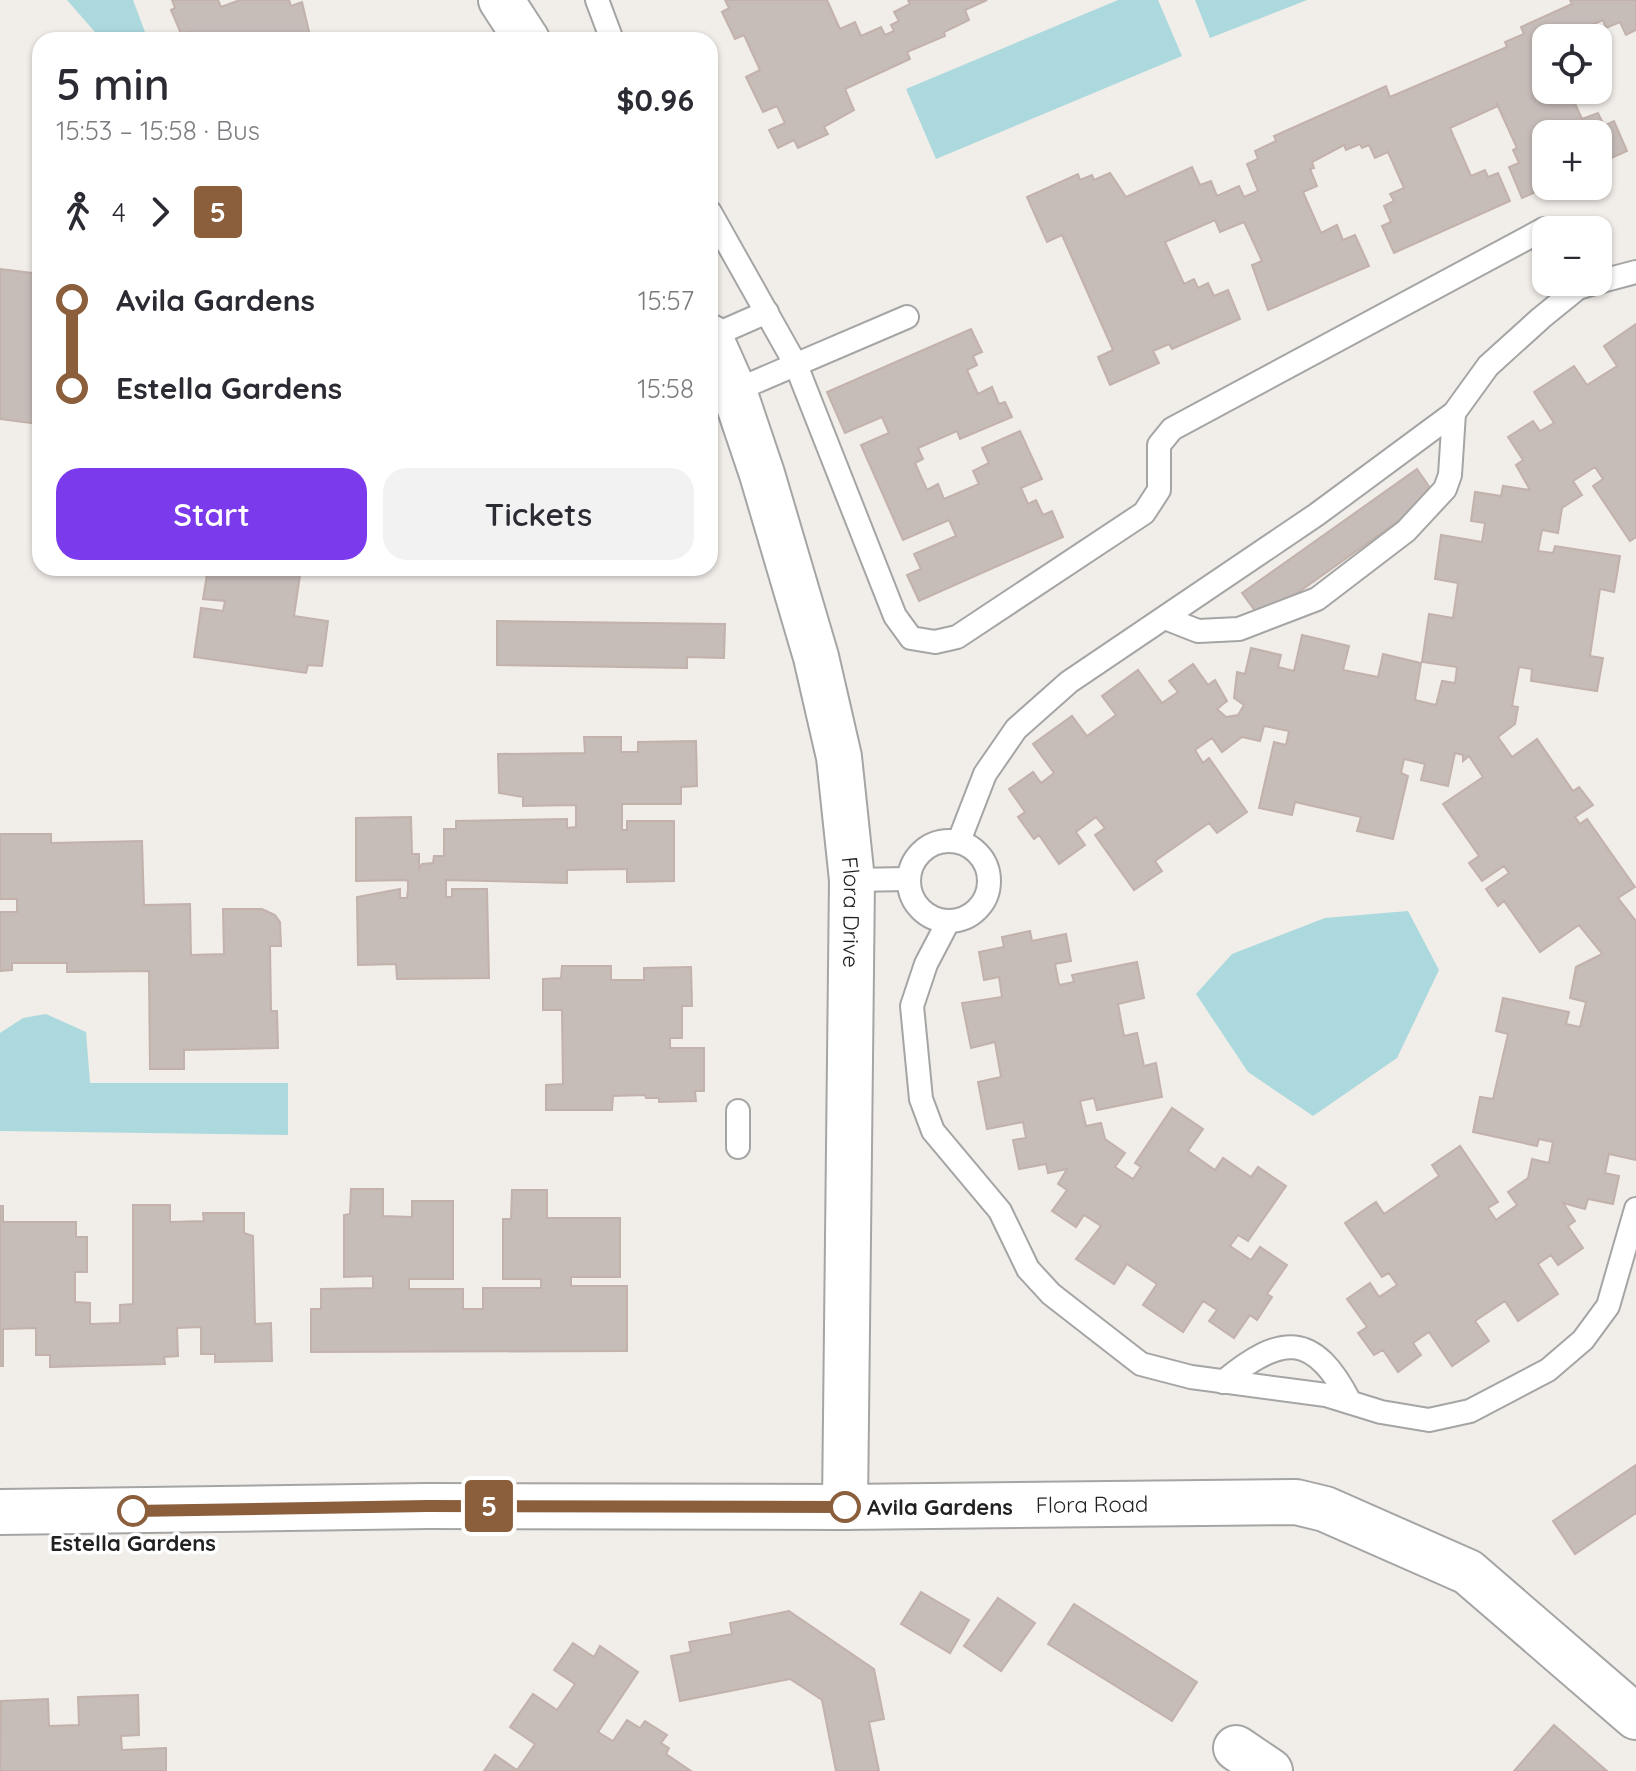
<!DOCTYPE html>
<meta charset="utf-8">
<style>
body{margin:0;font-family:Quicksand,sans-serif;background:#f2f2f3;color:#2b2b33;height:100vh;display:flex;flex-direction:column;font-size:30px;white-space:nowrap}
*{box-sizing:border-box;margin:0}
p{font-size:26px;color:#7c7c81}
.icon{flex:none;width:44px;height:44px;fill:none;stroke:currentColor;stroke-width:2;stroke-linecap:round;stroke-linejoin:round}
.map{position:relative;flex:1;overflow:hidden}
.side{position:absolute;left:32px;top:32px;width:686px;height:544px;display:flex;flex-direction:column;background:#fff;border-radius:24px;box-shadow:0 2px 6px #0004}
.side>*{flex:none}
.badge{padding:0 16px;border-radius:6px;font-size:28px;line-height:52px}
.buttons{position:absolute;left:1532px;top:24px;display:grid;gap:16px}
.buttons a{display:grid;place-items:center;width:80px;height:80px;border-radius:16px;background:#fff;box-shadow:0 2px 6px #0004;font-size:40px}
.map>.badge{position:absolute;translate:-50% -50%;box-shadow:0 0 0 4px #fff}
.legs{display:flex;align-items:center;gap:12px;height:88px;padding:0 24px;font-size:26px}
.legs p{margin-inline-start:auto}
.head{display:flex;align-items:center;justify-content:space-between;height:136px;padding:0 24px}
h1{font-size:44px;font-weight:600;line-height:60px}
.primary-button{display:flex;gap:16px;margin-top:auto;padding:16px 24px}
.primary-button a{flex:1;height:92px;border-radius:24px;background:#7c3aed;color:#fff;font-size:32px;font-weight:600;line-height:92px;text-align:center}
.primary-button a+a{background:#f2f2f3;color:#2b2b33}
ul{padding:0 24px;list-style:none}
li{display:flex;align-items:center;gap:28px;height:88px;font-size:30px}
li i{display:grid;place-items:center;width:12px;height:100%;margin:0 10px;background:currentColor}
li i::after{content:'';width:20px;height:20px;margin:-10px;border:6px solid;border-radius:50%;background:#fff}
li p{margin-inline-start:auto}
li:first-child i{background:linear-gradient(#0000 50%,currentColor 0)}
li:last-child i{background:linear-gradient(currentColor 50%,#0000 0)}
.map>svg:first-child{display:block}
.water{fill:#abd9dd}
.building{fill:#c6bcb8;stroke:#c3b2ab;stroke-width:2}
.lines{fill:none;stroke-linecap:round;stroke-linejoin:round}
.service-casing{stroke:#a5a5a5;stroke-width:26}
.minor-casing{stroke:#a5a5a5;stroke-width:48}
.tertiary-casing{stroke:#a5a5a5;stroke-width:48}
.service{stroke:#fff;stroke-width:22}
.minor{stroke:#fff;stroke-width:44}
.tertiary{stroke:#fff;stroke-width:44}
.line-1-casing{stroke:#fff;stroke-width:18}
.line-1{stroke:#8b5e3c;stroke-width:12}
.stop-1-dot{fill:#fff;stroke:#8b5e3c;stroke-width:4}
.labels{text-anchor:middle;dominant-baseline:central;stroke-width:7;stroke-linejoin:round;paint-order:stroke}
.street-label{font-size:22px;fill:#212121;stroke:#fff}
.stop-label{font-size:22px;font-weight:bold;fill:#212121;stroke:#fff;text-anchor:start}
</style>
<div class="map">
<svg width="1636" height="1771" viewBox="0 0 1636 1771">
<rect width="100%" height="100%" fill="#f1ede9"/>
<!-- water -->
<g class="water">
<path d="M 67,0 L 133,0 L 148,40 L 102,40 Z"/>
<path d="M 1118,0 L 1158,0 L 1182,56 L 936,159 L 906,89 Z"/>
<path d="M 1195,0 L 1307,0 L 1210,38 Z"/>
<path d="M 1408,911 L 1439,970 L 1397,1058 L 1313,1116 L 1248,1072 L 1196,994 L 1232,954 L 1325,918 Z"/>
<path d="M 46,1014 L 86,1032 L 90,1083 L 288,1083 L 288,1135 L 0,1131 L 0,1033 L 23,1018 Z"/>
</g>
<!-- building -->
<g class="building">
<path d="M 172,0 L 218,0 L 221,7 L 240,0 L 289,0 L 291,6 L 302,2 L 311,40 L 195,40 L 191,32 L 182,36 L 171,10 L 175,8 Z"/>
<path d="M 725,0 L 827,0 L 840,29 L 855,22 L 861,36 L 881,27 L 885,35 L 894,31 L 891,25 L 899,21 L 894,12 L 910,4 L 908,0 L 987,0 L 965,10 L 969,20 L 944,32 L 945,36 L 907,52 L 910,59 L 845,89 L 854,110 L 824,127 L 828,134 L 798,148 L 794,140 L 778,148 L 769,130 L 785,123 L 777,106 L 763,112 L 746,77 L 760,70 L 744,35 L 735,39 L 722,12 L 729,8 Z"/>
<path d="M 1570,0 L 1636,0 L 1636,30 L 1626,35 L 1620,22 L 1606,28 L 1603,20 L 1587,27 L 1591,34 L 1583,38 L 1546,38 L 1546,90 L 1569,90 L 1582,119 L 1598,113 L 1604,126 L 1614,121 L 1627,151 L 1598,164 L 1598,134 L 1546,134 L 1546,186 L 1549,186 L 1522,198 L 1509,167 L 1519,163 L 1513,150 L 1517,148 L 1496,102 L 1498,106 L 1450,128 L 1471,176 L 1485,170 L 1488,177 L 1498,173 L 1510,201 L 1394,253 L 1382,226 L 1391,222 L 1384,206 L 1394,201 L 1390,194 L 1404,188 L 1388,152 L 1375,158 L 1369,145 L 1362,148 L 1360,144 L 1346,150 L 1344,145 L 1312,162 L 1314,168 L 1310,169 L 1317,186 L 1303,192 L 1321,233 L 1337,225 L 1343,240 L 1355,235 L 1369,266 L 1268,310 L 1252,265 L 1262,261 L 1244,222 L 1220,232 L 1215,220 L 1165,242 L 1184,284 L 1194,279 L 1198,288 L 1208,283 L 1214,296 L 1228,290 L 1240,319 L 1172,349 L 1169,344 L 1153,351 L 1159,363 L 1110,385 L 1098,357 L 1113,350 L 1062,235 L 1047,242 L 1027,197 L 1078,174 L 1080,180 L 1092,175 L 1094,180 L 1110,173 L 1126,197 L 1192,167 L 1200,185 L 1211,181 L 1217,196 L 1239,186 L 1244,197 L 1258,191 L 1247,164 L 1258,159 L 1255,151 L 1276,141 L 1274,136 L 1386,86 L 1390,97 L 1507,47 L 1505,42 L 1524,34 L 1521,27 L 1572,4 Z"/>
<path d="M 0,269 L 40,274 L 40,424 L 0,419 Z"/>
<path d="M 1636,324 L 1636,537 L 1630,541 L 1593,486 L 1603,479 L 1595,467 L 1573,481 L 1582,495 L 1562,508 L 1558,533 L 1542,530 L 1538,551 L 1553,553 L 1555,546 L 1620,556 L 1614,592 L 1600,589 L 1590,656 L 1603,658 L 1597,691 L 1531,681 L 1532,669 L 1519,667 L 1512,706 L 1518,707 L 1515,724 L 1498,737 L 1512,757 L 1537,739 L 1573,791 L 1579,787 L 1593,805 L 1575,817 L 1580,824 L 1587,819 L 1635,887 L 1618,898 L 1636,921 L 1636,1160 L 1609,1154 L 1605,1173 L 1619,1176 L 1613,1204 L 1588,1199 L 1585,1209 L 1563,1203 L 1575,1221 L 1568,1226 L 1583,1248 L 1558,1265 L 1551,1255 L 1538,1264 L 1558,1294 L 1518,1321 L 1505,1301 L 1475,1321 L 1489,1341 L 1452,1366 L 1429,1332 L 1413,1343 L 1421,1355 L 1398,1372 L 1383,1350 L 1374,1355 L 1358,1333 L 1367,1327 L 1347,1299 L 1370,1283 L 1379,1297 L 1397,1285 L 1389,1273 L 1382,1277 L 1345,1223 L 1376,1202 L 1384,1214 L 1439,1176 L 1432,1165 L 1460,1146 L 1498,1202 L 1488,1208 L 1496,1220 L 1517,1205 L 1508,1192 L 1528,1178 L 1532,1159 L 1549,1163 L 1553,1142 L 1539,1139 L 1537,1146 L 1473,1132 L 1480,1097 L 1493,1099 L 1508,1034 L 1496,1031 L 1503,998 L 1569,1012 L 1566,1024 L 1580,1027 L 1586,1002 L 1570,998 L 1576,967 L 1602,954 L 1600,951 L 1579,925 L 1540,952 L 1504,901 L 1498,906 L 1486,889 L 1509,873 L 1504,866 L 1482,881 L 1469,863 L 1479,856 L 1443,804 L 1483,777 L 1469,756 L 1463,761 L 1463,755 L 1455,753 L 1448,786 L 1421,780 L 1425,764 L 1404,759 L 1401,773 L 1408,776 L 1393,839 L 1357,831 L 1361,817 L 1295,802 L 1292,815 L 1259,808 L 1274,742 L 1286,745 L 1289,731 L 1264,726 L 1260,741 L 1242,737 L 1222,752 L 1212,738 L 1195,750 L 1203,763 L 1209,758 L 1247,812 L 1217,833 L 1209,823 L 1155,861 L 1162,871 L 1134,890 L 1095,835 L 1105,828 L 1096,817 L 1076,832 L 1085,845 L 1059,864 L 1039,835 L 1034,839 L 1018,817 L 1025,812 L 1009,789 L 1033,772 L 1041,783 L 1054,773 L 1033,744 L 1072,716 L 1087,736 L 1116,715 L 1102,696 L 1138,670 L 1162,703 L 1178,692 L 1169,681 L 1193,664 L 1208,685 L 1215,680 L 1227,701 L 1217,709 L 1226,717 L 1238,715 L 1244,705 L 1234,698 L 1237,672 L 1245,674 L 1251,648 L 1281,655 L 1278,667 L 1294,671 L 1302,635 L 1349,646 L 1343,670 L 1378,677 L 1383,654 L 1421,663 L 1415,700 L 1436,705 L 1442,681 L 1455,683 L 1457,667 L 1422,662 L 1429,614 L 1453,618 L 1458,583 L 1435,579 L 1441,535 L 1482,542 L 1485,523 L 1471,521 L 1475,492 L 1501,496 L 1503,486 L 1530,490 L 1516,465 L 1523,460 L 1508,437 L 1533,421 L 1540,431 L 1554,423 L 1534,392 L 1574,366 L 1587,385 L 1617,366 L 1604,346 Z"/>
<path d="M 971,329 L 982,352 L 973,356 L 977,365 L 967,370 L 978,394 L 992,387 L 999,404 L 1005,402 L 1012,417 L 960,439 L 957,431 L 918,448 L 923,459 L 915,463 L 927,490 L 938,484 L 944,499 L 979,484 L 973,471 L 989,463 L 982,448 L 1020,431 L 1042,479 L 1021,488 L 1028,504 L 1036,500 L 1043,515 L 1052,511 L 1063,537 L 919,601 L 907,575 L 921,569 L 914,554 L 956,536 L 949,520 L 903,540 L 861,445 L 889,433 L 882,417 L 845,433 L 827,392 Z"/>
<path d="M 1417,469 L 1435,495 L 1261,619 L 1242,593 Z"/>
<path d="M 208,568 L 301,568 L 294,616 L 328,621 L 322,666 L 308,665 L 306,673 L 194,657 L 201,608 L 223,611 L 225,601 L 203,599 Z"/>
<path d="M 497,621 L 725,624 L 724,658 L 687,657 L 687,668 L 497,665 Z"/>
<path d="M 584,737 L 621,737 L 621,752 L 638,752 L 638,742 L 696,741 L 697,786 L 681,787 L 681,804 L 622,804 L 622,830 L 627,830 L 627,821 L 674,821 L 674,881 L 627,882 L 627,869 L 567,870 L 567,883 L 446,880 L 446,897 L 452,897 L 452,889 L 487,889 L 489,978 L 397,979 L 396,964 L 358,965 L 357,897 L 400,889 L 400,898 L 407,898 L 408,889 L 408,881 L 404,880 L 356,881 L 356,818 L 411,817 L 412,854 L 419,854 L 419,869 L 422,864 L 433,863 L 434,856 L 444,856 L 444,829 L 456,829 L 456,821 L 567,819 L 567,828 L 576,827 L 576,805 L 523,806 L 523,797 L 499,793 L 498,754 L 585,753 Z"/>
<path d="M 0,834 L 51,834 L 51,843 L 142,841 L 144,905 L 190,904 L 191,955 L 224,954 L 223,909 L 262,909 L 275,915 L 280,922 L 281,946 L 270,946 L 271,1011 L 277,1011 L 278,1048 L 184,1050 L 184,1069 L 150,1069 L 149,971 L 67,972 L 67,963 L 12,963 L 12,970 L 0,971 L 0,912 L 17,912 L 17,899 L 0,899 Z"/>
<path d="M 1030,931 L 1032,941 L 1066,934 L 1071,961 L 1055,964 L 1059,985 L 1074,982 L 1072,975 L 1137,962 L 1144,998 L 1118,1004 L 1124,1036 L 1137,1033 L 1144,1066 L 1156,1063 L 1162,1097 L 1097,1110 L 1094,1098 L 1080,1101 L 1086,1126 L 1101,1123 L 1105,1139 L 1125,1153 L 1115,1167 L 1133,1179 L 1141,1167 L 1135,1163 L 1172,1108 L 1203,1129 L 1188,1151 L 1215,1170 L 1223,1158 L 1251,1177 L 1258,1167 L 1286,1186 L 1248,1241 L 1238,1235 L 1230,1246 L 1251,1260 L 1260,1247 L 1287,1265 L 1267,1294 L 1272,1297 L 1257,1320 L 1250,1315 L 1234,1338 L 1209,1321 L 1217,1310 L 1203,1301 L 1183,1332 L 1143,1305 L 1157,1284 L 1127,1264 L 1114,1284 L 1076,1259 L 1101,1226 L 1084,1215 L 1076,1227 L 1052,1211 L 1067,1190 L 1058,1184 L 1067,1169 L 1048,1173 L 1046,1164 L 1019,1169 L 1013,1140 L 1026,1138 L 1023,1122 L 987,1129 L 978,1082 L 1001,1077 L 995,1042 L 971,1048 L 962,1003 L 1002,997 L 999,977 L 984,980 L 979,952 L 1004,947 L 1002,937 Z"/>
<path d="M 562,966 L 611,966 L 611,980 L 644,980 L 644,968 L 691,967 L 692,1006 L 682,1006 L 682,1038 L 670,1038 L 670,1048 L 704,1048 L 704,1091 L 695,1091 L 696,1101 L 659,1102 L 659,1098 L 646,1098 L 645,1095 L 613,1096 L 612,1110 L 546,1110 L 546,1085 L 563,1084 L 562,1010 L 543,1010 L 543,979 L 561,978 Z"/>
<path d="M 351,1189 L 383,1189 L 383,1216 L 412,1217 L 412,1201 L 453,1201 L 453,1279 L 409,1279 L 409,1289 L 463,1289 L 463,1309 L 483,1309 L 483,1288 L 541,1288 L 541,1279 L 503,1279 L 503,1219 L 511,1219 L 512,1190 L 547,1190 L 547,1218 L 620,1218 L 620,1277 L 571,1277 L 571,1286 L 627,1286 L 627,1351 L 311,1352 L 311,1309 L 321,1309 L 321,1289 L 373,1288 L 373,1276 L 344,1277 L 344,1215 L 350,1214 Z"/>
<path d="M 133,1205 L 170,1205 L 170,1222 L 204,1221 L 203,1213 L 244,1213 L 244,1233 L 253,1236 L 255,1324 L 271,1323 L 272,1361 L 215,1362 L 215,1354 L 201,1354 L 201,1327 L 177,1328 L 178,1356 L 164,1357 L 165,1364 L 50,1367 L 50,1355 L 36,1355 L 36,1328 L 3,1329 L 3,1366 L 0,1366 L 0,1206 L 3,1206 L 3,1222 L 76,1222 L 76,1237 L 87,1237 L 87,1272 L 75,1272 L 75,1302 L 90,1303 L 90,1324 L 120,1323 L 120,1305 L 133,1304 Z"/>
<path d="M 1636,1465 L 1636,1513 L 1575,1554 L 1553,1521 Z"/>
<path d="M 921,1592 L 969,1620 L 950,1653 L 901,1624 Z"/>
<path d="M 998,1598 L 1035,1623 L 1001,1671 L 964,1646 Z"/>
<path d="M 1074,1604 L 1197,1682 L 1172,1721 L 1048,1644 Z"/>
<path d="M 789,1611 L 874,1669 L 884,1719 L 869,1722 L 879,1771 L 836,1771 L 822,1700 L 790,1679 L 680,1701 L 671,1656 L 691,1652 L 689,1642 L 732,1634 L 730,1623 Z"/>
<path d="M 573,1643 L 594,1657 L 600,1646 L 638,1672 L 598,1732 L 613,1741 L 627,1720 L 640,1728 L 645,1721 L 667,1735 L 661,1743 L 669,1748 L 666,1754 L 691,1771 L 484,1771 L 495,1755 L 517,1770 L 535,1744 L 510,1727 L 533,1694 L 557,1710 L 575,1684 L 554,1670 Z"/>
<path d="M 138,1695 L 139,1735 L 121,1736 L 122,1750 L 166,1748 L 166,1771 L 0,1771 L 1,1701 L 48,1699 L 49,1726 L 79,1725 L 78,1697 Z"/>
<path d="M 1554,1725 L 1607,1771 L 1514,1771 Z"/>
</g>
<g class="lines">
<!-- service casing -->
<g class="service-casing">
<g id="service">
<path d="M 597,0 L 612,40"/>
<path d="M 710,212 L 796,365 L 895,616 L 911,638 L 935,642 L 957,637 L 1144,513 L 1159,490 L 1159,445 L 1172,429 L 1544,229"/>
<path d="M 1598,282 L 1636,272"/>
<path d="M 710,337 L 767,312"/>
<path d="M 734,391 L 907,317"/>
<path d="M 1165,618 L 1198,631 L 1239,629 L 1317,599 L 1406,531 L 1445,489 L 1450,475 L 1454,413"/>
<circle cx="949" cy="881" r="40"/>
<path d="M 959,841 L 985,774 L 1016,729 L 1069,682 L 1316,515 L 1454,413 L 1488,366 L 1541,318 L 1578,288 L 1598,282"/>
<path d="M 852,880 L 908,879"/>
<path d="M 948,922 L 926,964 L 912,1006 L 921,1099 L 933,1131 L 1000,1211 L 1028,1269 L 1051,1294 L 1141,1364 L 1191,1377 L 1326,1395 L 1381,1412 L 1429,1420 L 1470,1411 L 1548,1370 L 1583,1340 L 1608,1306 L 1636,1209"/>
<path d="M 738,1111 L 738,1147"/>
<path d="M 1223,1382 C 1281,1334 1314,1331 1350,1402"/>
</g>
</g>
<!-- minor casing -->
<g class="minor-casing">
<g id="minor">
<path d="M 501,0 L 527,40"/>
<path id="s1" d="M 710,337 L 734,391 L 762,474 L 816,657 L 839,757 L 852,880 L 845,1507"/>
<path d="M 1236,1748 L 1270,1771"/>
</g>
</g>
<!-- tertiary casing -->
<g class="tertiary-casing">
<g id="tertiary">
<path id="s2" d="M 0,1512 L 427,1506 L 845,1507 L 1296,1502 L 1325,1509 L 1468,1572 L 1636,1717"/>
</g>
</g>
<!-- service -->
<use href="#service" class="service"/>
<!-- minor -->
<use href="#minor" class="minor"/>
<!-- tertiary -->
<use href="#tertiary" class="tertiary"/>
</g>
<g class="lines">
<!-- line-1 casing -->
<g class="line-1-casing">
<path id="line-1" d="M 133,1511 L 427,1506 L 845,1507"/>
</g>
<!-- line-1 -->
<use href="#line-1" class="line-1"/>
</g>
<!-- markers -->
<g class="stop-1-dot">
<circle cx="845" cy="1507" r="14"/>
<circle cx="133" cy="1511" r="14"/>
</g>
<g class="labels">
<!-- street labels -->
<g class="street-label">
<text stroke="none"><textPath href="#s1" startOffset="596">Flora Drive</textPath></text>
<text stroke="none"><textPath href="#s2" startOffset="1092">Flora Road</textPath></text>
</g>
<!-- stop labels -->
<g class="stop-label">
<text x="867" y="1507">Avila Gardens</text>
<text x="133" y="1543" text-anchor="middle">Estella Gardens</text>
</g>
</g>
</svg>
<div class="buttons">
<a><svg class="icon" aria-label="locate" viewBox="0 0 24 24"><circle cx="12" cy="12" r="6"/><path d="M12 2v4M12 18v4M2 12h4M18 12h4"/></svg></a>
<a>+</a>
<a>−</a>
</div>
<b class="badge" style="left:489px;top:1506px;background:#8b5e3c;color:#fff">5</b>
<section class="side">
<div class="head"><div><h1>5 min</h1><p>15:53 – 15:58 · Bus</p></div><b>$0.96</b></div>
<div class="legs"><svg class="icon" aria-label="walk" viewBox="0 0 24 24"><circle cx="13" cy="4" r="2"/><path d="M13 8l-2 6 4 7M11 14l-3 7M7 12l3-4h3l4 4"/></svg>4<svg class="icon" aria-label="forward" viewBox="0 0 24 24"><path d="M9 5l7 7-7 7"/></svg><b class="badge" style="background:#8b5e3c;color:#fff">5</b></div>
<ul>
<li><i style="color:#8b5e3c"></i><b>Avila Gardens</b><p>15:57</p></li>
<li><i style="color:#8b5e3c"></i><b>Estella Gardens</b><p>15:58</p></li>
</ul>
<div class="primary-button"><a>Start</a><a>Tickets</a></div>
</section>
</div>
